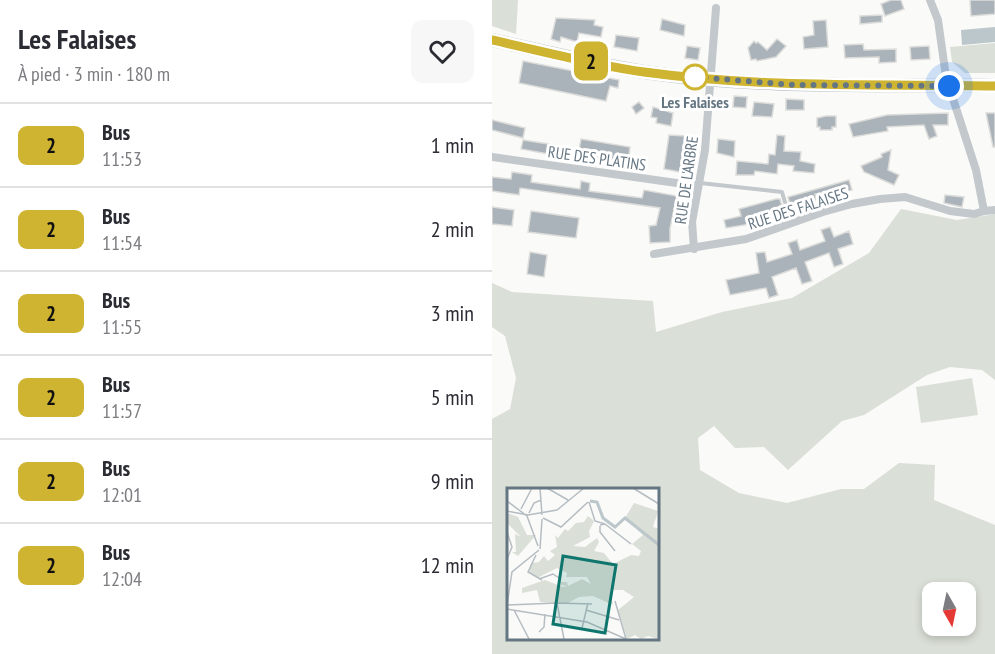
<!DOCTYPE html>
<html lang="fr">
<meta charset="utf-8">
<style>
body{margin:0;font-family:"PT Sans Narrow",sans-serif;background:#f7f7f7;color:#2b2b33;height:100vh;display:flex;flex-direction:column;font-size:22px;white-space:nowrap}
*{box-sizing:border-box;margin:0}
p{font-size:20px;color:#7c7c81}
.icon{flex:none;width:33px;height:33px;fill:none;stroke:currentColor;stroke-width:2;stroke-linecap:round;stroke-linejoin:round}
.map{position:relative;flex:1;overflow:hidden}
.sheet{display:flex;flex-direction:column;background:#fff;width:492px}
.sheet>*{flex:none}
.badge{padding:0 12px;border-radius:9px;font-size:21px;line-height:39px}
.needle{width:39px;rotate:171deg}
.tools{position:absolute;left:430px;top:582px;display:grid;gap:12px}
.tools a{display:grid;place-items:center;width:54px;height:54px;border-radius:12px;background:#fff;box-shadow:0 3px 9px #0003;font-size:30px}
.you{position:absolute;width:30px;height:30px;margin:-15px;border:4px solid #fff;border-radius:50%;background:#1a73e8;box-shadow:0 0 0 9px #1a73e833}
.map>.badge{position:absolute;translate:-50% -50%;box-shadow:0 0 0 3px #fff}
.round{display:grid;place-items:center;flex:none;width:63px;height:63px;border-radius:12px;background:#f7f7f7}
.headline{display:flex;align-items:center;justify-content:space-between;height:102px;padding:0 18px}
h1{font-size:28px;font-weight:600;line-height:45px}
ul{padding:0;list-style:none}
li{display:flex;align-items:center;gap:18px;height:84px;padding:0 18px;border-top:2px solid #e1e1e2}
li div{flex:1}
li b{display:block;font-size:22px}
li em{font-style:normal}
li .badge{min-width:66px;font-weight:700;text-align:center}
main{display:flex;flex:1;min-height:0}
.map>svg:first-child{display:block}
.green{fill:#dadfd7;fill-rule:evenodd}
.water{fill:#bbc7cb}
.building{fill:#aab3b9;stroke:#dcdcda;stroke-width:1.5}
.lines{fill:none;stroke-linecap:round;stroke-linejoin:round}
.secondary-casing{stroke:#b3babf;stroke-width:14}
.lane{stroke:#c3c8cc;stroke-width:4}
.street{stroke:#c3c8cc;stroke-width:8}
.secondary{stroke:#fff;stroke-width:10}
.line-casing{stroke:#fff;stroke-width:14}
.line{stroke:#ceb431;stroke-width:9}
.walk{stroke:#657683;stroke-width:6;stroke-dasharray:0 10.8}
.stop-dot{fill:#fff;stroke:#ceb431;stroke-width:3}
.labels{text-anchor:middle;dominant-baseline:central;stroke-width:6;stroke-linejoin:round;paint-order:stroke}
.stop-label{font-size:16px;font-weight:bold;fill:#657683;stroke:#fff}
.street-label{font-size:16px;fill:#657683;stroke:#fff}
.inset-river{fill:none;stroke:#bbc7cb;stroke-width:3}
.inset-road{fill:none;stroke:#b5bdc2;stroke-width:1.5}
.view{fill:#0f766e;fill-opacity:0.15;stroke:#0f766e;stroke-width:3}
.inset-edge{fill:none;stroke:#657683;stroke-width:3}
</style>
<main>
<section class="sheet">
<div class="headline"><div><h1>Les Falaises</h1><p>À pied · 3 min · 180 m</p></div><a class="round"><svg class="icon" aria-label="heart" viewBox="0 0 24 24"><path d="M12 20l-8-8c-3-5 5-10 8-4 3-6 11-1 8 4z"/></svg></a></div>
<ul>
<li><span class="badge" style="background:#ceb431;color:#111">2</span><div><b>Bus</b><p>11:53</p></div><em>1 min</em></li>
<li><span class="badge" style="background:#ceb431;color:#111">2</span><div><b>Bus</b><p>11:54</p></div><em>2 min</em></li>
<li><span class="badge" style="background:#ceb431;color:#111">2</span><div><b>Bus</b><p>11:55</p></div><em>3 min</em></li>
<li><span class="badge" style="background:#ceb431;color:#111">2</span><div><b>Bus</b><p>11:57</p></div><em>5 min</em></li>
<li><span class="badge" style="background:#ceb431;color:#111">2</span><div><b>Bus</b><p>12:01</p></div><em>9 min</em></li>
<li><span class="badge" style="background:#ceb431;color:#111">2</span><div><b>Bus</b><p>12:04</p></div><em>12 min</em></li>
</ul>
</section>
<div class="map">
<svg width="503" height="654" viewBox="0 0 503 654">
<rect width="100%" height="100%" fill="#fafaf8"/>
<!-- green -->
<g class="green">
<path d="M 0,0 L 26,0 L 24,34 L 0,26 Z"/>
<path d="M 503,43 L 503,73 L 473,73 L 460,62 L 458,47 Z"/>
<path d="M 409,209 L 465,220 L 503,214 L 503,380 L 490,370 L 458,367 L 435,375 L 372,415 L 350,421 L 296,470 L 272,447 L 243,448 L 222,426 L 206,438 L 208,470 L 247,493 L 295,503 L 349,489 L 372,489 L 407,463 L 443,465 L 442,500 L 503,525 L 503,654 L 0,654 L 0,419 L 18,409 L 24,378 L 13,336 L 0,327 L 0,283 L 20,292 L 161,301 L 164,332 L 230,312 L 300,298 L 377,253 ZM 16,489 L 165,489 L 165,638 L 16,638 ZM 441,592 L 474,592 L 474,626 L 441,626 Z"/>
<path d="M 480,378 L 486,415 L 429,423 L 424,387 Z"/>
</g>
<!-- water -->
<path class="water" d="M 503,27 L 503,42 L 470,45 L 469,30 Z"/>
<!-- building -->
<g class="building">
<path d="M 399,0 L 409,0 L 412,9 L 393,16 L 389,4 Z"/>
<path d="M 478,0 L 503,0 L 503,14 L 479,16 Z"/>
<path d="M 390,15 L 390,22 L 368,24 L 368,16 Z"/>
<path d="M 64,18 L 103,20 L 102,25 L 111,27 L 109,37 L 87,33 L 85,42 L 69,37 L 68,42 L 59,39 Z"/>
<path d="M 170,19 L 193,25 L 192,36 L 168,30 Z"/>
<path d="M 334,20 L 336,47 L 312,49 L 311,37 L 322,35 L 321,21 Z"/>
<path d="M 124,35 L 147,38 L 145,51 L 122,47 Z"/>
<path d="M 285,39 L 294,46 L 284,57 L 265,61 L 264,59 L 259,60 L 256,48 L 262,41 L 264,43 L 266,42 L 275,50 Z"/>
<path d="M 371,44 L 372,50 L 404,49 L 404,62 L 387,63 L 387,57 L 353,58 L 352,45 Z"/>
<path d="M 195,46 L 208,48 L 206,60 L 193,58 Z"/>
<path d="M 437,46 L 438,59 L 419,60 L 418,47 Z"/>
<path d="M 31,61 L 127,80 L 126,88 L 118,86 L 114,101 L 27,83 Z"/>
<path d="M 242,96 L 255,97 L 254,108 L 241,107 Z"/>
<path d="M 294,99 L 312,100 L 312,110 L 294,110 Z"/>
<path d="M 147,102 L 152,108 L 144,114 L 140,107 Z"/>
<path d="M 262,102 L 282,104 L 280,117 L 260,116 Z"/>
<path d="M 161,107 L 181,113 L 179,126 L 164,123 L 165,118 L 159,117 Z"/>
<path d="M 456,113 L 456,125 L 441,125 L 445,136 L 437,139 L 432,125 L 395,127 L 396,131 L 361,137 L 357,124 L 395,115 Z"/>
<path d="M 494,113 L 503,113 L 503,147 L 501,147 Z"/>
<path d="M 334,116 L 344,116 L 344,127 L 340,127 L 340,130 L 328,130 L 328,127 L 325,127 L 325,118 Z"/>
<path d="M 0,120 L 33,128 L 31,138 L 0,130 Z"/>
<path d="M 177,135 L 194,136 L 188,172 L 172,169 Z"/>
<path d="M 285,135 L 293,136 L 292,151 L 309,152 L 308,161 L 323,164 L 322,173 L 301,171 L 302,166 L 286,164 L 285,174 L 263,171 L 262,175 L 244,175 L 245,161 L 276,164 L 277,154 L 283,155 Z"/>
<path d="M 89,139 L 138,147 L 136,163 L 86,155 Z"/>
<path d="M 226,139 L 243,141 L 242,157 L 225,153 Z"/>
<path d="M 31,140 L 63,145 L 62,155 L 29,149 Z"/>
<path d="M 399,150 L 396,170 L 407,175 L 402,185 L 372,172 L 369,166 L 390,157 L 389,154 Z"/>
<path d="M 20,172 L 40,175 L 39,182 L 88,189 L 89,181 L 98,183 L 97,191 L 150,198 L 152,190 L 185,196 L 178,228 L 178,242 L 158,243 L 157,226 L 164,225 L 168,208 L 28,188 L 27,195 L 0,191 L 0,177 L 19,179 Z"/>
<path d="M 357,180 L 360,190 L 341,195 L 323,194 L 324,200 L 299,208 L 296,197 Z"/>
<path d="M 453,195 L 472,197 L 470,207 L 452,203 Z"/>
<path d="M 284,199 L 288,199 L 291,210 L 287,211 L 287,213 L 270,218 L 271,222 L 234,228 L 232,220 L 249,216 L 247,209 Z"/>
<path d="M 0,207 L 22,210 L 20,226 L 0,224 Z"/>
<path d="M 39,211 L 87,218 L 84,238 L 36,232 Z"/>
<path d="M 338,227 L 342,237 L 357,231 L 361,244 L 346,249 L 351,264 L 342,267 L 337,253 L 313,262 L 320,281 L 310,284 L 304,268 L 280,277 L 286,295 L 277,298 L 274,288 L 238,295 L 234,280 L 267,273 L 264,253 L 273,252 L 275,262 L 300,254 L 296,243 L 305,240 L 308,250 L 333,241 L 329,230 Z"/>
<path d="M 38,252 L 55,255 L 52,277 L 35,274 Z"/>
</g>
<g class="lines">
<!-- secondary casing -->
<g class="secondary-casing">
<path id="secondary" d="M 0,40 C 50,51 101,64 152,72 C 268,89 386,84 503,86"/>
</g>
<!-- lane -->
<path class="lane" d="M 208,183 L 290,192 L 299,223"/>
<!-- street -->
<g class="street">
<path d="M 438,0 L 446,20 L 454,77 L 484,170 L 492,211 L 503,210"/>
<path d="M 0,157 L 206,186"/>
<path d="M 202,249 L 200,222 L 213,150 L 224,8"/>
<path d="M 162,254 L 254,239 L 331,212 L 360,204 L 388,199 L 413,197 L 458,211 L 482,214 L 492,211"/>
</g>
<!-- secondary -->
<use href="#secondary" class="secondary"/>
</g>
<g class="lines">
<!-- line casing -->
<g class="line-casing">
<path id="line" d="M 0,40 C 50,51 101,65 152,72 C 269,88 386,84 503,86"/>
</g>
<!-- line -->
<use href="#line" class="line"/>
<!-- walk -->
<path class="walk" d="M 203,77 L 303,85 L 457,86"/>
</g>
<!-- markers -->
<circle class="stop-dot" cx="203" cy="77" r="12"/>
<g class="labels">
<!-- stop labels -->
<g class="stop-label">
<text x="203" y="102">Les Falaises</text>
</g>
<!-- street labels -->
<g class="street-label">
<text transform="translate(105 158) rotate(8)">RUE DES PLATINS</text>
<text transform="translate(194 180) rotate(-82)">RUE DE L'ARBRE</text>
<text transform="translate(306 208) rotate(-18)">RUE DES FALAISES</text>
</g>
</g>
<!-- overview -->
<g transform="translate(15 488)">
<rect width="152" height="152" fill="#fafaf8"/>
<path d="M 127,15 L 151,23 L 146,39 L 152,41 L 151,151 L 141,148 L 134,151 L 128,147 L 120,151 L 111,122 L 127,109 L 116,102 L 103,102 L 106,117 L 86,108 L 72,109 L 59,116 L 33,114 L 30,102 L 15,105 L 15,100 L 38,92 L 56,99 L 60,98 L 54,97 L 54,94 L 60,94 L 61,98 L 75,91 L 84,96 L 80,89 L 59,89 L 60,85 L 50,80 L 30,90 L 22,85 L 24,75 L 32,74 L 37,68 L 41,73 L 48,67 L 43,63 L 50,59 L 48,47 L 51,50 L 58,41 L 61,43 L 69,35 L 77,34 L 81,28 L 87,33 L 82,43 L 83,49 L 66,58 L 78,59 L 90,50 L 92,54 L 87,63 L 97,65 L 106,76 L 124,67 L 132,68 L 134,63 L 125,56 L 136,47 L 118,30 ZM 0,25 L 11,29 L 20,47 L 29,47 L 11,68 L 5,64 L 9,64 L 8,46 L 14,49 L 0,35 Z" fill="#dadfd7"/>
<path class="inset-river" d="M 83,13 L 90,14 L 96,30 L 108,39 L 118,30 L 152,57"/>
<path class="inset-road" d="M 33,0 L 35,27M 40,0 L 61,12M 126,0 L 152,16M 0,13 L 20,28 L 31,58M 82,14 L 88,33 L 98,36 L 93,37M 14,21 L 25,0M 0,23 L 21,27 L 50,22 L 77,0M 22,25 L 27,15 L 34,12M 36,30 L 54,39 L 81,14M 98,36 L 124,56M 93,38 L 93,44 L 108,63M 0,44 L 5,59 L 0,71M 33,61 L 35,31M 29,67 L 21,84 L 35,92M 32,91 L 46,86 L 52,90M 108,113 L 119,151M 50,115 L 85,116M 0,117 L 50,115 L 57,151M 0,117 L 5,84 L 32,62M 0,121 L 80,134 L 119,151M 7,122 L 22,151M 79,122 L 112,132M 75,140 L 81,115M 32,144 L 37,139 L 38,126"/>
<path class="view" d="M 56,68 L 109,77 L 98,145 L 46,136 Z"/>
<rect width="152" height="152" class="inset-edge"/>
</g>
</svg>
<div class="tools">
<a><svg class="needle" viewBox="-14 -14 28 28"><path d="M0-13l5 13h-10z" fill="#e53935"/><path d="M0 13l5-13h-10z" fill="#7c7c81"/></svg></a>
</div>
<div class="you" style="left:457px;top:86px"></div>
<b class="badge" style="left:99px;top:61px;background:#ceb431;color:#111">2</b>
</div>
</main>
